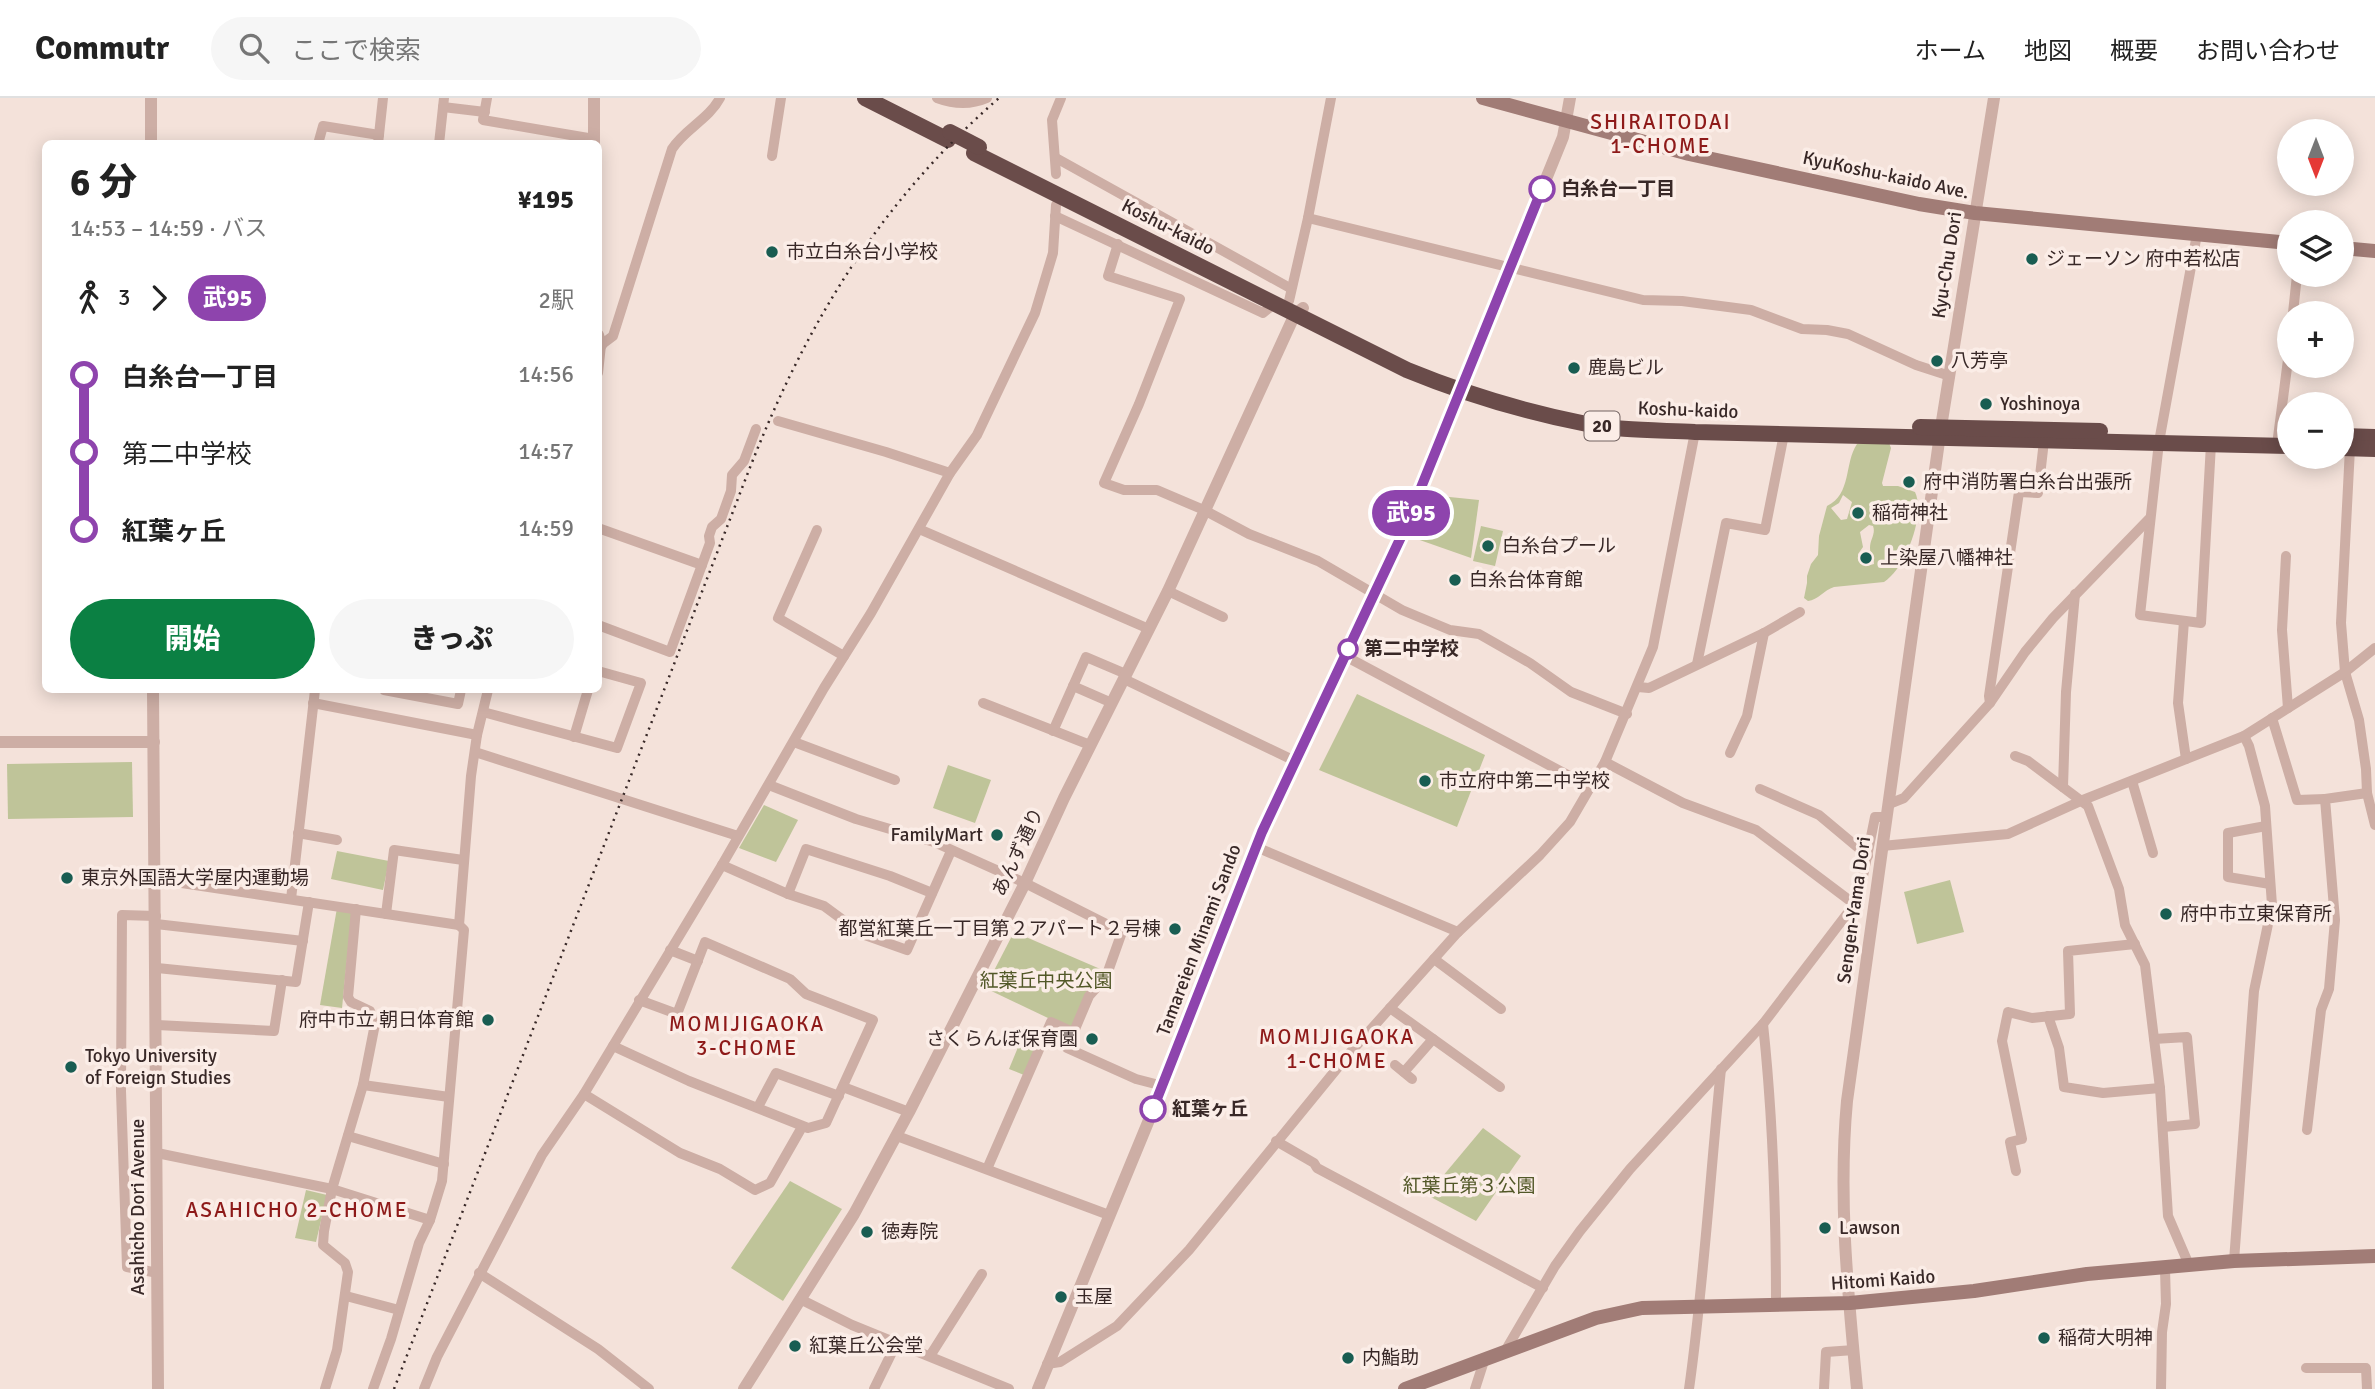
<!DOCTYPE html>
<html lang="ja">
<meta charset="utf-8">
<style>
body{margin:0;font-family:Signika,"Noto Sans JP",sans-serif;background:#f6f6f6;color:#222;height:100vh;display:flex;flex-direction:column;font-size:26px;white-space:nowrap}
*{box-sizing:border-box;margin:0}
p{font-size:23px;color:#767676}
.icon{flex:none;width:38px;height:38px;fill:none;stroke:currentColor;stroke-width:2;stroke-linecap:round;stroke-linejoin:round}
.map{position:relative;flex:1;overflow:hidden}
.details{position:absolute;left:42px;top:42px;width:560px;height:553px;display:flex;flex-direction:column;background:#fff;border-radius:10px;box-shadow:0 4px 18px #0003}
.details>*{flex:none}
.badge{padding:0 14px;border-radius:23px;font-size:24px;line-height:46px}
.needle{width:46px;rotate:180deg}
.tools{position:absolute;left:2277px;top:21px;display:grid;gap:14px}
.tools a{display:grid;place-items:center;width:77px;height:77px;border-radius:50%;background:#fff;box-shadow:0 4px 18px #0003;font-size:35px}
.map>.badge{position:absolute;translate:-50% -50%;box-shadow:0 0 0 4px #fff}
.legs{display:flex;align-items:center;gap:10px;height:77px;padding:0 28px;font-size:23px}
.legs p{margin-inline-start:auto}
.summary{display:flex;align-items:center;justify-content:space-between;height:119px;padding:0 28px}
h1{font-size:38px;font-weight:800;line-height:52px}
.button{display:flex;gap:14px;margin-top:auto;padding:14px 28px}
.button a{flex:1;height:80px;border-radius:42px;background:#0b8043;color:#fff;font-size:28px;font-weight:800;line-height:80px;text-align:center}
.button a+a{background:#f6f6f6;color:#222}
ul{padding:0 28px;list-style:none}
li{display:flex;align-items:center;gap:24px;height:77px;font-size:26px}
li i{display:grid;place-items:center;width:10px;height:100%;margin:0 9px;background:currentColor}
li i::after{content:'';width:18px;height:18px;margin:-9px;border:5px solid;border-radius:50%;background:#fff}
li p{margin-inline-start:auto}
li:first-child i{background:linear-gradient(#0000 50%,currentColor 0)}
li:last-child i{background:linear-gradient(currentColor 50%,#0000 0)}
header{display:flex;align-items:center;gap:42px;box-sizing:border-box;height:98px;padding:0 35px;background:#fff;border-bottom:2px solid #e0e0e0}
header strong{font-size:33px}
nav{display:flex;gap:38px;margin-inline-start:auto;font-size:24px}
.search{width:490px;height:63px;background:#f6f6f6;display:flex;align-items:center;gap:18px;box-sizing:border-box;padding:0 24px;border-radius:38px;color:#767676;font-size:26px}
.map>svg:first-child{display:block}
.green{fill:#bfc499;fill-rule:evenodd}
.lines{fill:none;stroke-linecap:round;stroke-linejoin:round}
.minor{stroke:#cdaea5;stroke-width:10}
.tertiary{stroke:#cdaea5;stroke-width:12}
.secondary{stroke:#a17c76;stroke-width:14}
.trunk{stroke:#6a4c4a;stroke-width:16}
.rail{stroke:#382827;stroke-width:2.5;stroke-dasharray:2 5;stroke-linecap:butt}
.trunk-bridge{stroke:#6a4c4a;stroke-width:16}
.line-1-casing{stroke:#fff;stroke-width:16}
.line-1{stroke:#8e44ad;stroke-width:10}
.stop-1-dot{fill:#fff;stroke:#8e44ad;stroke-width:3.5}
.poi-dot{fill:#195d52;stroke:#fbede7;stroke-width:2.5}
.labels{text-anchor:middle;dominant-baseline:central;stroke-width:7;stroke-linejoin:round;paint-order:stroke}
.shield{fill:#fbede7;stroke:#726361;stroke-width:2}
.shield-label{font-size:18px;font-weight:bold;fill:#382827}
.street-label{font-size:19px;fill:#382827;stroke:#fbede7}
.stop-label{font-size:19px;font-weight:bold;fill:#382827;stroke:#fbede7;text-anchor:start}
.poi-label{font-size:19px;fill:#382827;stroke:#fbede7;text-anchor:start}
.park-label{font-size:19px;fill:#525828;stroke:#fbede7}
.neighbourhood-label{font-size:21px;letter-spacing:2px;fill:#8e1a19;stroke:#fbede7}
</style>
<header>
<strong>Commutr</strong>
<div class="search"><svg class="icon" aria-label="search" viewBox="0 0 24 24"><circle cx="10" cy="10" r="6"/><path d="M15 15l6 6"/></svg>ここで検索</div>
<nav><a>ホーム</a><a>地図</a><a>概要</a><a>お問い合わせ</a></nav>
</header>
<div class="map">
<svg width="2375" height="1291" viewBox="0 0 2375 1291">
<rect width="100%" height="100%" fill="#f4e2da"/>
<!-- green -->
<g class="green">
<path d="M 1889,345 L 1891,350 L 1882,385 L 1883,388 L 1898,388 L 1915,394 C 1926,417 1905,471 1884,484 L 1834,489 C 1824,492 1818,502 1808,503 L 1804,500 L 1807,485 L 1807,478 L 1811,466 L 1818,457 L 1819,438 L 1827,408 C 1852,396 1844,365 1857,346 ZM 1843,397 L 1852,404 L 1847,421 L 1841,422 L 1831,410 L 1839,405 ZM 1869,427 L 1873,428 C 1876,436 1870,441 1870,450 C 1870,456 1874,460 1874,466 L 1867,468 L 1858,462 L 1858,456 L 1863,449 L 1860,434 Z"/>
<path d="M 1430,397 L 1479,402 L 1471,460 L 1414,440 Z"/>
<path d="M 1481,428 L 1503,433 L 1495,468 L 1473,463 Z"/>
<path d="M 1357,596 L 1485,657 L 1457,729 L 1319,672 Z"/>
<path d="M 132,664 L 133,719 L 8,721 L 7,666 Z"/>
<path d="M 948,667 L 991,682 L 975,725 L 933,710 Z"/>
<path d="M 764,707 L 798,722 L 776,764 L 739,750 Z"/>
<path d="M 337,753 L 389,763 L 383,792 L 331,781 Z"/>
<path d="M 1950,782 L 1964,834 L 1917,846 L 1904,794 Z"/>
<path d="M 337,810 L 352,812 L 342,910 L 320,907 Z"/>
<path d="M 1014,834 L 1105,873 L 1073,928 L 1069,930 L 985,890 Z"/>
<path d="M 1026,930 L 1045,938 L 1024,977 L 1009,971 Z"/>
<path d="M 1483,1030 L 1521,1058 L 1476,1123 L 1427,1097 Z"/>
<path d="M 790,1083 L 842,1111 L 783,1203 L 731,1170 Z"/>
<path d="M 306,1092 L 327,1097 L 316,1144 L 295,1140 Z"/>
</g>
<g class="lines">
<!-- minor -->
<g class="minor">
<path d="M 487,0 L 483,22 L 594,41"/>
<path d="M 937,0 C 953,6 971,7 987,0"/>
<path d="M 443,9 L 485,14"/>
<path d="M 318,46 L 323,28 L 379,37"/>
<path d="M 378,46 L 383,0"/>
<path d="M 439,46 L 444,0"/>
<path d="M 772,58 L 781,0"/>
<path d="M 1056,60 L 1290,190"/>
<path d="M 1056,76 L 1052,22 L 1061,0"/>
<path d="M 1055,118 L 1263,215 L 1274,206"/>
<path d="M 1308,120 L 1643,202 L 1682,203 L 1751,212 L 1802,231 L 1827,232 L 1848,236 L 1916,267 L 1950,278"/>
<path d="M 2197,136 L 2159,344 L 2140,517 L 2201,525 L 2211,346"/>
<path d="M 1118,146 L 1108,178 L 1180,201 L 1139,306 L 1104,385 L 1124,392 L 1157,392 L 1204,412 L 1249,436 L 1318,463 L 1402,512 L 1450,532 L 1479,536 L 1530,565 L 1571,594 L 1627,616"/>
<path d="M 1289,203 L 1308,120 L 1331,0"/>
<path d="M 2293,215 L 2297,177"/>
<path d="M 598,275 L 601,247 L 613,238 L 672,51 C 685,31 709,21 720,0"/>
<path d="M 778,323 L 886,354 L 950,375"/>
<path d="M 2277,347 L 2289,254"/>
<path d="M 2350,350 L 2341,525 L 2345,574 L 2359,622 L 2366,671 L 2367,695 L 2375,727"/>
<path d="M 598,430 L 702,467"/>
<path d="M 919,431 L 1149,531"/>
<path d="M 817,432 L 778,520 L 844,558"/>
<path d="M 2286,458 L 2282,532 L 2288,610"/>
<path d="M 1168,493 L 1223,519"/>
<path d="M 2184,523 L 2178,605 L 2186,661"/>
<path d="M 598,527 L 670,554 L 710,445 L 709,438 L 712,429 L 721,421 L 731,393 L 732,377 L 744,363 L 756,331"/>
<path d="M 1345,558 L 1590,689"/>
<path d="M 1697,566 L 1726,425 L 1765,432 L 1784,336"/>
<path d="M 1124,581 L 1295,663"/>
<path d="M 1073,588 L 1112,605"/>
<path d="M 1638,589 L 1649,590 L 1764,535 L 1800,514"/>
<path d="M 384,592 L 458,606 L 461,592"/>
<path d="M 313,605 L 477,637"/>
<path d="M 983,605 L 1090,647"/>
<path d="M 1990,605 L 1989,598 L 2019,394 L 2038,395 L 2044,343"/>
<path d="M 483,614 L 617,650 L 641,585 L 598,573"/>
<path d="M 2272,620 L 2297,702 L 2325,701"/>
<path d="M 1053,633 L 1086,559 L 1126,576"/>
<path d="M 574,639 L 588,592"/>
<path d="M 794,644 L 895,682"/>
<path d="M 475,654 L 738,738"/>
<path d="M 1730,655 L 1747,618 L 1764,535"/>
<path d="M 2015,658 L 2028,663 L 2088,708 L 2119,791 L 2125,827 L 2145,867 L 2160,990 L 2168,1118 L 2189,1167"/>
<path d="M 1605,664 L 1683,705 L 1756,732 L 1853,805"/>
<path d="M 2132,683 L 2153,755"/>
<path d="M 769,687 L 856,721 L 934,744 L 1025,785 L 1122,834 L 1106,879 L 1089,898 L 1067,950 L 1136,981 L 1163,988"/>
<path d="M 2063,689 L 2066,594 L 2075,496"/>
<path d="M 1760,691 L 1819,717 L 1868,758"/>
<path d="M 1889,706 L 1904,700 L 1990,605 L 2025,554 L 2053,520 L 2149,421"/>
<path d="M 2266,728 L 2228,735 L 2228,779 L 2270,786"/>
<path d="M 298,735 L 337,742"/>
<path d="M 1882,748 L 2008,736 L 2083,702 L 2244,638 L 2345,574 L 2375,550"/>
<path d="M 1256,749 L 1458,834"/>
<path d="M 722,767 L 788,796 L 824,808 L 862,836 L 907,852 L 951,753"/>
<path d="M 155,781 L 459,827"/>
<path d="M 788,796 L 806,751 L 890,778 L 932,795"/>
<path d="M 291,801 L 315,592"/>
<path d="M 386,816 L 394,752 L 463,762"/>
<path d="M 156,818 L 122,817 L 121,993 L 127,1169 L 158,1175"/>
<path d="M 156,826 L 303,843"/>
<path d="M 670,852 L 698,863"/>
<path d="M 1434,861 L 1501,911"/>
<path d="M 157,870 L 296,884 L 309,804"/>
<path d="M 1390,910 L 1500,989"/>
<path d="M 2048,918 L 2059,950 L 2064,989 L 2103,995 L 2160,990"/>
<path d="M 1763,926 C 1773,1019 1776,1113 1776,1207"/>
<path d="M 157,927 L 274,933 L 282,882"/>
<path d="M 2154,941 L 2187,939 L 2195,1026 L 2163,1029"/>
<path d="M 613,948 L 689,983 L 808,1030 L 826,1025 L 873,922 L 806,896 L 790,881 L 705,844 L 677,916 L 639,902"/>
<path d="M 1395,967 L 1412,981"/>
<path d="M 1404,974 L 1433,941"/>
<path d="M 363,987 L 449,999"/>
<path d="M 843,989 L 909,1014"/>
<path d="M 584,996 L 680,1055 L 720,1071 L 755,1092 L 770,1085 L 802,1029"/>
<path d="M 758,1009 L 776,975 L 839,998"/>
<path d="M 2307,1032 L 2321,912 L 2329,891 L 2335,822 L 2325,701 L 2367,695"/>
<path d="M 348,1038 L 444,1066"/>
<path d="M 897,1038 L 1109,1117"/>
<path d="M 1276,1043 L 1314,1065 L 1317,1070 L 1543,1190"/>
<path d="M 157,1055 L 332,1091 L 430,1122"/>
<path d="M 987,1071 L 1051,924 L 1073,934"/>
<path d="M 2016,1073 L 2010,1044 L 2022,1041 L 2002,943 L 2008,914 L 2032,920 L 2070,916 L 2068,853 L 2135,846"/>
<path d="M 2234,1163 L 2254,893 L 2272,807 L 2265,708 L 2249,648 L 2244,638"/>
<path d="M 479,1175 L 598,1251 L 649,1291"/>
<path d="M 346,1198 L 399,1212"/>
<path d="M 800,1201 L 852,1227 L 1009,1291"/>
<path d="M 1504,1255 L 1555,1168 L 1580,1133 L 1630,1071 L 1763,926 L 1850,812 L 1862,783 L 1875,719 L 1886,719"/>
<path d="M 930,1258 L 982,1176"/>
<path d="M 1047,1266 L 1060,1264 L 1117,1228 L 1189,1152 L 1348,957 L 1458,834 L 1540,757 L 1570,724 L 1605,664 L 1653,549 L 1695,334"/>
<path d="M 2306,1270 L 2366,1270 L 2367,1291"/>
<path d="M 325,1291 L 337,1252 L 348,1174 L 345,1165 L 323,1147 L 324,1133 L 332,1091 L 363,987 L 375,926 L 370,913 L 351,904 L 348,899 L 356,811"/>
<path d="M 373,1291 L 391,1241 L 419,1145 L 430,1122 L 442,1083 L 464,832 L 459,827 L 471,678 L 477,637 L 488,592"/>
<path d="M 424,1291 L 437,1259 L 542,1057 L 584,996 L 722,767 L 824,590 L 871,515 L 950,375 L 977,337 L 1035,215 L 1053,155 L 1056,107"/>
<path d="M 874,1291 L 897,1244"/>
<path d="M 1475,1291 L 1484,1263"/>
<path d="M 1689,1291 C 1704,1185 1710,1078 1721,971"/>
<path d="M 1824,1291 L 1826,1254 L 1854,1252"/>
<path d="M 2161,1291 L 2162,1234 L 2166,1206 L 2165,1171"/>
</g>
<!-- tertiary -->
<g class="tertiary">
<path d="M 151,0 L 151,46"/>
<path d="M 594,0 L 594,46"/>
<path d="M 598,237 L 601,247"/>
<path d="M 153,592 L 158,1291"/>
<path d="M 0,644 L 154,644"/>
<path d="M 744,1291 L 854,1116 L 909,1014 L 1025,785 L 1064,700 L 1168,493 L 1295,216 L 1303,210"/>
<path d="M 1038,1291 L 1163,988 L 1262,734 L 1401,439 L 1563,39 L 1570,0"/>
<path d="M 1857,1291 C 1848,1195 1838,1100 1847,1003 L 1941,329 L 1994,0"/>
</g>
<!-- secondary -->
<g class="secondary">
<path d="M 1483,0 L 1689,56 L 1919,106 L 1975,115 L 2289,145"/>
<path d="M 2342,150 L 2375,153"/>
<path d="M 1405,1291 L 1596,1220 L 1642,1210 L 1850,1205 L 1974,1193 L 2087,1176 L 2234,1163 L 2375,1158"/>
</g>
<!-- trunk -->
<g class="trunk">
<path d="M 865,0 L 948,42"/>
<path d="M 974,55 L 1407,272 C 1463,295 1522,313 1582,325 C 1619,333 1657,332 1695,334 L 2289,348"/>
<path d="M 1920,329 L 2100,333"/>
<path d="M 2342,338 L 2375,339"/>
<path d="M 2342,350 L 2375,351"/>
</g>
<!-- rail -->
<path class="rail" d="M 394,1291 L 749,372 C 806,226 879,105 999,0"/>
<!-- trunk-bridge -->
<path class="trunk-bridge" d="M 950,34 L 979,49"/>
</g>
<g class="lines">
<!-- line-1 casing -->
<g class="line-1-casing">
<path id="line-1" d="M 1153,1011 L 1262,734 L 1401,439 L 1542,91"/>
</g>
<!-- line-1 -->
<use href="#line-1" class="line-1"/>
</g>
<!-- markers -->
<g class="stop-1-dot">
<circle cx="1542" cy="91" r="12"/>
<circle cx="1348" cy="551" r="9"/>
<circle cx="1153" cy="1011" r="12"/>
</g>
<g class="poi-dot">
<circle cx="772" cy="154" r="7"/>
<circle cx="2032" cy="161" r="7"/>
<circle cx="1937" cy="263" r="7"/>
<circle cx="1574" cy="270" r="7"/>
<circle cx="1986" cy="306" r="7"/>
<circle cx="1909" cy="384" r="7"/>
<circle cx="1858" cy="415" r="7"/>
<circle cx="1488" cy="448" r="7"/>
<circle cx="1866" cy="460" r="7"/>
<circle cx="1455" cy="482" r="7"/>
<circle cx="1425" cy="683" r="7"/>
<circle cx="997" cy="737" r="7"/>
<circle cx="67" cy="780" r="7"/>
<circle cx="2166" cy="816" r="7"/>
<circle cx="1175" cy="831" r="7"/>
<circle cx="488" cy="922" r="7"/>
<circle cx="1092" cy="941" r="7"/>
<circle cx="71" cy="969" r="7"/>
<circle cx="1825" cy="1130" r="7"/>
<circle cx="867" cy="1134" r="7"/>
<circle cx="1061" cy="1199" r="7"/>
<circle cx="2044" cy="1240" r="7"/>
<circle cx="795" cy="1248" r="7"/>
<circle cx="1348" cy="1260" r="7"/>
</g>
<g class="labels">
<!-- shield labels -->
<rect class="shield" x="1584.5" y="313.5" width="35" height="29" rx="5"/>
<g class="shield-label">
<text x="1602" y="328">20</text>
</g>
<!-- street labels -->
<g class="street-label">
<text transform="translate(1886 77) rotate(12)">KyuKoshu-kaido Ave.</text>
<text transform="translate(1168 129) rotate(27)">Koshu-kaido</text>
<text transform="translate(1947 167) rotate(-81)">Kyu-Chu Dori</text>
<text transform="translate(1688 312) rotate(2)">Koshu-kaido</text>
<text transform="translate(1018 754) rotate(-65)">あんず通り</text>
<text transform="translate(1854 812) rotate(-82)">Sengen-Yama Dori</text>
<text transform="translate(1199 842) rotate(-69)">Tamareien Minami Sando</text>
<text transform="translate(138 1109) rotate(-90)">Asahicho Dori Avenue</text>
<text transform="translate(1883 1182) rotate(-4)">Hitomi Kaido</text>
</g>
<!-- stop labels -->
<g class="stop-label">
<text x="1561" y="91">白糸台一丁目</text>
<text x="1364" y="551">第二中学校</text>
<text x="1172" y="1011">紅葉ヶ丘</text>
</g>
<!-- poi labels -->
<g class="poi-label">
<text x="786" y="154">市立白糸台小学校</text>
<text x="2046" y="161">ジェーソン 府中若松店</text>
<text x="1951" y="263">八芳亭</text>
<text x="1588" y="270">鹿島ビル</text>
<text x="2000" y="306">Yoshinoya</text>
<text x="1923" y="384">府中消防署白糸台出張所</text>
<text x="1872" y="415">稲荷神社</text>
<text x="1502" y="448">白糸台プール</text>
<text x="1880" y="460">上染屋八幡神社</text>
<text x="1469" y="482">白糸台体育館</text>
<text x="1439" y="683">市立府中第二中学校</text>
<text x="983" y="737" text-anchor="end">FamilyMart</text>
<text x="81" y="780">東京外国語大学屋内運動場</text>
<text x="2180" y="816">府中市立東保育所</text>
<text x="1161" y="831" text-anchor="end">都営紅葉丘一丁目第２アパート２号棟</text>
<text x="474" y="922" text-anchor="end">府中市立 朝日体育館</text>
<text x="1078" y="941" text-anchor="end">さくらんぼ保育園</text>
<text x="85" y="958">Tokyo University<tspan x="85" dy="22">of Foreign Studies</tspan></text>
<text x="1839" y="1130">Lawson</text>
<text x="881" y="1134">徳寿院</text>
<text x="1075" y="1199">玉屋</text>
<text x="2058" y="1240">稲荷大明神</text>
<text x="809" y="1248">紅葉丘公会堂</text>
<text x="1362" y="1260">内鮨助</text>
</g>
<!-- park labels -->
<g class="park-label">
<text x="1046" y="883">紅葉丘中央公園</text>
<text x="1469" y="1088">紅葉丘第３公園</text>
</g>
<!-- neighbourhood labels -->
<g class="neighbourhood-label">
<text x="1661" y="24">SHIRAITODAI<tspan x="1661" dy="24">1-CHOME</tspan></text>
<text x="747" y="926">MOMIJIGAOKA<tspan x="747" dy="24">3-CHOME</tspan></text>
<text x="1337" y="939">MOMIJIGAOKA<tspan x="1337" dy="24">1-CHOME</tspan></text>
<text x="297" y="1112">ASAHICHO 2-CHOME</text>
</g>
</g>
</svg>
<div class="tools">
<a><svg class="needle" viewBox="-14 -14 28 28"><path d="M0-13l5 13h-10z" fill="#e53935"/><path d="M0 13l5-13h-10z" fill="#767676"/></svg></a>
<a><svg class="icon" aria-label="layers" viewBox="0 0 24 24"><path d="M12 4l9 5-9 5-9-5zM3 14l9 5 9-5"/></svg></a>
<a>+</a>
<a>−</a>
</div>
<b class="badge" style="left:1411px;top:415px;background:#8e44ad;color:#fff">武95</b>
<section class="details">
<div class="summary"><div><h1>6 分</h1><p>14:53 – 14:59 · バス</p></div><b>¥195</b></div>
<div class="legs"><svg class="icon" aria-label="walk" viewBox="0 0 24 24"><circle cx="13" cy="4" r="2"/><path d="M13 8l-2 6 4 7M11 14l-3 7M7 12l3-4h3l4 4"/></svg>3<svg class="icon" aria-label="forward" viewBox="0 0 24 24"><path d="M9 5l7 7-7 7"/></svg><b class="badge" style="background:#8e44ad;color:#fff">武95</b><p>2駅</p></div>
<ul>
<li><i style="color:#8e44ad"></i><b>白糸台一丁目</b><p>14:56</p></li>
<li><i style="color:#8e44ad"></i><span>第二中学校</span><p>14:57</p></li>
<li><i style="color:#8e44ad"></i><b>紅葉ヶ丘</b><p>14:59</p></li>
</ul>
<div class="button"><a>開始</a><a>きっぷ</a></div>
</section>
</div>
